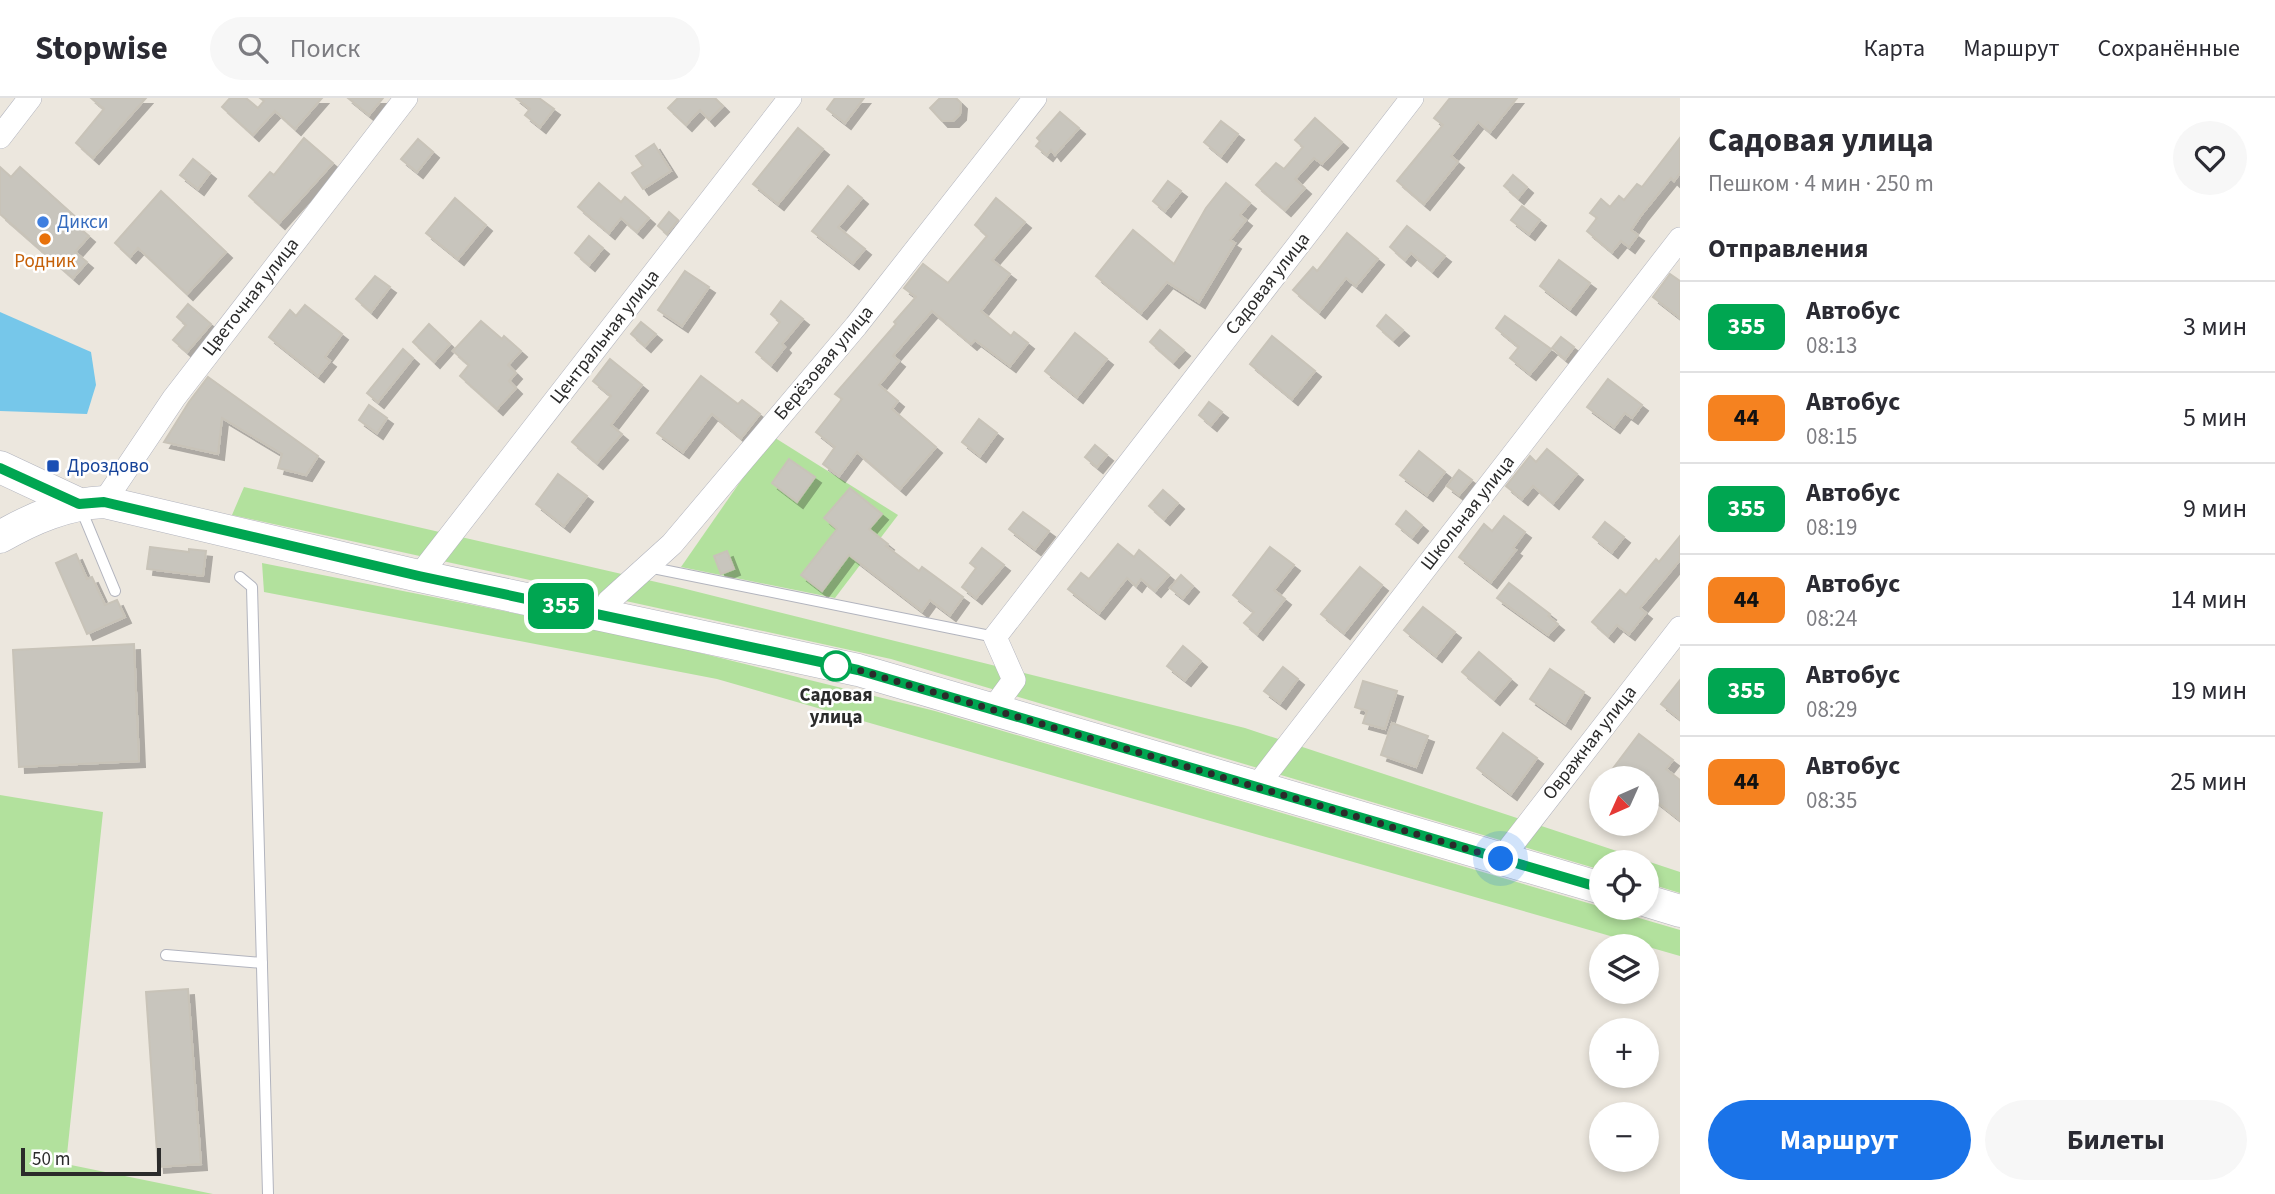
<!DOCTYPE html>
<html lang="ru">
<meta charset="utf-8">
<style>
body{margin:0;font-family:"Source Sans 3",sans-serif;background:#f7f7f7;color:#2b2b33;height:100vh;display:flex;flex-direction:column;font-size:26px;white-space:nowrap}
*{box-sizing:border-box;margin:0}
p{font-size:23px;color:#7c7c81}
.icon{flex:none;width:38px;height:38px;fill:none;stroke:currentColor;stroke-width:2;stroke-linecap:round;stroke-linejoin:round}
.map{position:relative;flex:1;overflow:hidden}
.panel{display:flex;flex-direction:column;background:#fff;width:595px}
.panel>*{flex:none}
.badge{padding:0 14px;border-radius:10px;font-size:24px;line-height:46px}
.needle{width:46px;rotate:225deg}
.buttons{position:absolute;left:1589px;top:668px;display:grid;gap:14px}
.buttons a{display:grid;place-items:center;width:70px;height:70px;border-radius:50%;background:#fff;box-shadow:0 4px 10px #0003;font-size:35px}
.scale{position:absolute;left:21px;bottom:18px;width:140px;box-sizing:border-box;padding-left:7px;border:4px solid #2b2b2b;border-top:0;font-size:19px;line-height:24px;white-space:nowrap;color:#2b2b2b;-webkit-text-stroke:5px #fff;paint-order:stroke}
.you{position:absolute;width:35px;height:35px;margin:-18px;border:5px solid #fff;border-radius:50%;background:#1a73e8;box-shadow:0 0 0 10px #1a73e833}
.map>.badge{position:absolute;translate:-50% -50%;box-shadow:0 0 0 4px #fff}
h2{padding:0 28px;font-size:26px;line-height:63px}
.round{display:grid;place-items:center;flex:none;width:74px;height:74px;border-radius:37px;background:#f7f7f7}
.summary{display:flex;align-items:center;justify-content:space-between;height:119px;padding:0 28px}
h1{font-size:33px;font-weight:700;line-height:52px}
.button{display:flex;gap:14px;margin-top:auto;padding:14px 28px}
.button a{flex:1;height:80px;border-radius:42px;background:#1a73e8;color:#fff;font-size:28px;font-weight:700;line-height:80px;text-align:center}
.button a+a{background:#f7f7f7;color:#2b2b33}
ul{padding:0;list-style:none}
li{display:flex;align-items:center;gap:21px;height:91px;padding:0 28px;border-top:2px solid #e1e1e2}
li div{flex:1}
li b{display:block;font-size:26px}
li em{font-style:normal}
li .badge{min-width:77px;font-weight:700;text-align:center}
header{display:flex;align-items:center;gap:42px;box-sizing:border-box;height:98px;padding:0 35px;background:#fff;border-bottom:2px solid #e1e1e2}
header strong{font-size:33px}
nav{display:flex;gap:38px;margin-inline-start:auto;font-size:24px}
.search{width:490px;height:63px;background:#f7f7f7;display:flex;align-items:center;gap:18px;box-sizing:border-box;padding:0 24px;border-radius:38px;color:#7c7c81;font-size:26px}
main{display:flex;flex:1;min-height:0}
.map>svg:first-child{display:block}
.green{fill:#b2e19d}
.water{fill:#76c7ea}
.building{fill:#c8c5bd;stroke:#c8c3b8;stroke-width:2;filter:url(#shadow)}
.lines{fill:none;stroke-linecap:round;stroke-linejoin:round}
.lane-casing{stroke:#b2b4be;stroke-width:12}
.street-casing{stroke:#b2b4be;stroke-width:24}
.secondary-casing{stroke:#b2b4be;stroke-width:33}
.lane{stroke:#fff;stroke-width:10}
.street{stroke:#fff;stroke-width:23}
.secondary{stroke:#fff;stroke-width:32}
.line-casing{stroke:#fff;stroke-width:16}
.line{stroke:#00a651;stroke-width:10}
.walk{stroke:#2b2b2b;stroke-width:7;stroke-dasharray:0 12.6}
.shop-dot{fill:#3f7fe0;stroke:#fff;stroke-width:2.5}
.food-dot{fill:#e8710a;stroke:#fff;stroke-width:2.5}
.transit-dot{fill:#1a4fb4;stroke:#fff;stroke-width:2.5}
.stop-dot{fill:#fff;stroke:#00a651;stroke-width:3.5}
.labels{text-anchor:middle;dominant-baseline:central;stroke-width:5;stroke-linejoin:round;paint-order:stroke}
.shop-label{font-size:19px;fill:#366cbe;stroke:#fff;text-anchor:start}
.food-label{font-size:19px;fill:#c56008;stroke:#fff}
.street-label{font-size:19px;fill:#2b2b2b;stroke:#fff}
.transit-label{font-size:19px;fill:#164399;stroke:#fff;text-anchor:start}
.stop-label{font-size:19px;font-weight:bold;fill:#2b2b2b;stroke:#fff}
</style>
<header>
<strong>Stopwise</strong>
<div class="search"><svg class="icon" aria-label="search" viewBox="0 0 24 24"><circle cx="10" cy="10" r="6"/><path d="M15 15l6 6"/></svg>Поиск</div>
<nav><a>Карта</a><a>Маршрут</a><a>Сохранённые</a></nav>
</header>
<main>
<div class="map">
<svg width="1680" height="1096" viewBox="0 0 1680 1096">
<defs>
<filter id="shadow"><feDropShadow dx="6" dy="6" stdDeviation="0" flood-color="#0004"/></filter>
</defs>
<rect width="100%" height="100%" fill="#ece7de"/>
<!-- green -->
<g class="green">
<path d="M 772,338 L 898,417 L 835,500 L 681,469 Z"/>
<path d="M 244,389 L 678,489 L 1245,630 L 1680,774 L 1680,795 L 1647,785 L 1647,765 L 1601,765 L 1601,772 L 891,561 L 232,417 Z"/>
<path d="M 262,465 L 644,541 L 935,613 L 1680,832 L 1680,858 L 717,581 L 264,494 Z"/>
<path d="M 0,697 L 103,714 L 66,1066 L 213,1096 L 0,1096 Z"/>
</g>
<!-- water -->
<path class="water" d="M 0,214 L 91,254 L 96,287 L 87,316 L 0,313 Z"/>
<!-- building -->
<g class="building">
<path d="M 91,0 L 146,0 L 93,60 L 76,45 L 104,11 Z"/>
<path d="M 230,0 L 246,0 L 258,10 L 264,3 L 260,0 L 322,0 L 295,31 L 275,13 L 253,37 L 222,9 Z"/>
<path d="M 348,0 L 383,0 L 369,17 Z"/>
<path d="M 516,0 L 539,0 L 554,11 L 540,29 L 525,17 L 530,11 Z"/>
<path d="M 678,0 L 715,0 L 723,8 L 709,22 L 700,12 L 686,27 L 668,10 Z"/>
<path d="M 835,0 L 864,0 L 845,25 L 827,11 Z"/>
<path d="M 940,0 L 956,0 L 961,5 L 960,16 L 953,23 L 942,23 L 930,10 Z"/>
<path d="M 1450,0 L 1517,0 L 1490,34 L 1478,24 L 1451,58 L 1458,64 L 1424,106 L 1397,83 L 1443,27 L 1434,20 Z"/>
<path d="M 1060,14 L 1079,30 L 1055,57 L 1051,52 L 1047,57 L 1036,48 L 1040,43 L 1037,40 Z"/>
<path d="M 1315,20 L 1342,44 L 1322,66 L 1314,60 L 1295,81 L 1305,90 L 1285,112 L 1256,87 L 1276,65 L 1284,71 L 1303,49 L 1295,42 Z"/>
<path d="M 1221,23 L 1238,36 L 1221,58 L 1204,44 Z"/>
<path d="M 798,30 L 823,51 L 778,106 L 753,86 Z"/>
<path d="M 304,40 L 333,65 L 279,125 L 249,98 L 270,74 L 274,77 Z"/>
<path d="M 1680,40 L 1680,75 L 1674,83 L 1671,80 L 1642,116 L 1631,132 L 1638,137 L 1629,149 L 1621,143 L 1612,154 L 1587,133 L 1597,120 L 1590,115 L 1601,101 L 1610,109 L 1619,98 L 1624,102 L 1637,86 L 1642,89 Z"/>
<path d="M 418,41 L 433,54 L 417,74 L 401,61 Z"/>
<path d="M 654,46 L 671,73 L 643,91 L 632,75 L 643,68 L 636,58 Z"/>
<path d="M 193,61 L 210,75 L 198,91 L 180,77 Z"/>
<path d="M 0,69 L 11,79 L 20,69 L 79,122 L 75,126 L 89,138 L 75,154 L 87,164 L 73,180 L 0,116 Z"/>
<path d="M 1513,77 L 1527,89 L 1518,100 L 1504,88 Z"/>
<path d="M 1168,83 L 1181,93 L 1165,113 L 1153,103 Z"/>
<path d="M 599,85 L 621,104 L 625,99 L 649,120 L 637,134 L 621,120 L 609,135 L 578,109 Z"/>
<path d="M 1226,85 L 1250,105 L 1240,117 L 1246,122 L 1230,142 L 1235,145 L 1199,204 L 1167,184 L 1141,215 L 1096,178 L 1133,132 L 1174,166 L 1206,110 Z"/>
<path d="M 848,88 L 862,100 L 838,129 L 865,151 L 853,165 L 812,133 Z"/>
<path d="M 161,93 L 226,154 L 187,196 L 138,150 L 130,159 L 115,145 Z"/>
<path d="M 455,100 L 486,127 L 458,161 L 426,135 Z"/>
<path d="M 996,100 L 1025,124 L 992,162 L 1010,176 L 981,213 L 1011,238 L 1014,234 L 1028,245 L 1010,268 L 975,242 L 971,246 L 932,213 L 893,258 L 899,263 L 879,287 L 898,303 L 892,311 L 936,349 L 900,391 L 857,354 L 839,378 L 823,366 L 835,349 L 816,334 L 842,301 L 835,296 L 896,226 L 894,224 L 916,199 L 904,190 L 923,166 L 948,185 L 987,138 L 975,127 Z"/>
<path d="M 1522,108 L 1540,122 L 1529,136 L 1511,122 Z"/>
<path d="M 669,114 L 678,122 L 667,136 L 658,128 Z"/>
<path d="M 1407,128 L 1445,158 L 1432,173 L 1411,155 L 1405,162 L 1390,149 Z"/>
<path d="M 1347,135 L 1378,161 L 1356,188 L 1346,180 L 1319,214 L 1293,192 L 1313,169 L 1317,173 Z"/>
<path d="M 589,138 L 603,150 L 589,167 L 575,155 Z"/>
<path d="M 1559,162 L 1590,185 L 1570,211 L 1540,188 Z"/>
<path d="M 685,173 L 709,189 L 682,228 L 658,212 Z"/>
<path d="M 1670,176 L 1680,183 L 1680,220 L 1653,199 Z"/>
<path d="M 375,178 L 390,189 L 371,214 L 356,201 Z"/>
<path d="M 781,203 L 803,221 L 782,246 L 785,249 L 771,267 L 756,254 L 780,224 L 771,216 Z"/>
<path d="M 188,206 L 211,226 L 187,254 L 173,242 L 186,227 L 177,219 Z"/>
<path d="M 305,207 L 342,236 L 325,259 L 330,263 L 318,278 L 269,239 L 290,212 L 296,218 Z"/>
<path d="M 1386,217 L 1403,232 L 1393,242 L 1377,228 Z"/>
<path d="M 1505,218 L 1551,251 L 1530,276 L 1510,260 L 1519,249 L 1496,230 Z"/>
<path d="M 481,223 L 502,241 L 504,238 L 521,253 L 508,267 L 516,275 L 509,283 L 516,290 L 497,311 L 460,278 L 469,267 L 453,253 Z"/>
<path d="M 641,224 L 656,236 L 645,248 L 631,236 Z"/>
<path d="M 429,226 L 450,246 L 434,264 L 413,244 Z"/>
<path d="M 1160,232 L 1184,252 L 1173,264 L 1150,244 Z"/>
<path d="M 1075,235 L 1107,261 L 1077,299 L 1045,273 Z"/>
<path d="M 1272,238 L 1315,273 L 1292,301 L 1250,266 Z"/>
<path d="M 1561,239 L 1574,249 L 1565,261 L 1552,250 Z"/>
<path d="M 403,251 L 413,260 L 378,304 L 367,295 Z"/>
<path d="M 610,261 L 642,287 L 611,327 L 622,336 L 597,365 L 572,344 L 611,298 L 593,283 Z"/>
<path d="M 701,278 L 738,306 L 742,302 L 760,316 L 741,340 L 712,316 L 683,354 L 657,335 Z"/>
<path d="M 208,279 L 318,358 L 306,377 L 278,370 L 282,356 L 222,320 L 218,356 L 164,344 L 189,304 Z"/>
<path d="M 1608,281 L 1642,307 L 1632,320 L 1625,315 L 1614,329 L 1587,309 Z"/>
<path d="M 1209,304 L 1222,314 L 1211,327 L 1199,317 Z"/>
<path d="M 369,307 L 387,320 L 377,335 L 359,322 Z"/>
<path d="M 979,321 L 997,335 L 980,358 L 962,344 Z"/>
<path d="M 1095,347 L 1107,357 L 1097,369 L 1085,359 Z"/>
<path d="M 1547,351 L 1577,376 L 1553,405 L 1533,388 L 1522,401 L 1506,388 L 1530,358 L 1536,364 Z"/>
<path d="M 1419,353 L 1445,374 L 1427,397 L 1400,377 Z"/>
<path d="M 789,361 L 815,379 L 797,404 L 772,385 Z"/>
<path d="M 1459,372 L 1472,382 L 1459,397 L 1447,388 Z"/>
<path d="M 558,376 L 587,398 L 564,428 L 536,406 Z"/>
<path d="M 850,390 L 882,416 L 869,431 L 888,446 L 886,448 L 919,473 L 922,469 L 963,499 L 950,517 L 930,502 L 922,513 L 849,457 L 822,493 L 801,477 L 837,431 L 824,420 Z"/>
<path d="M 1163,392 L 1178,405 L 1164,421 L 1149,408 Z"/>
<path d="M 1406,413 L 1422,427 L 1412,439 L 1396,426 Z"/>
<path d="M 1023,414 L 1049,433 L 1035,451 L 1009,431 Z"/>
<path d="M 1504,418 L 1525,434 L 1513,450 L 1516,452 L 1491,484 L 1459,459 L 1484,426 L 1492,433 Z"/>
<path d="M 1605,424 L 1624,439 L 1612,454 L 1593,439 Z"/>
<path d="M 1680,438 L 1680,462 L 1640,510 L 1646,515 L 1629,536 L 1617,527 L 1608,538 L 1592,524 L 1620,492 L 1626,497 L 1656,461 L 1659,464 Z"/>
<path d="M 1118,446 L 1134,459 L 1139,452 L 1169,477 L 1155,493 L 1141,481 L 1136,488 L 1127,480 L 1099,515 L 1068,491 L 1081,475 L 1089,481 Z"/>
<path d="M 150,449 L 189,454 L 189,451 L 206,453 L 203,478 L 147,471 Z"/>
<path d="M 1270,449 L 1294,467 L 1274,492 L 1285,501 L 1257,536 L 1244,525 L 1254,514 L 1233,497 Z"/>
<path d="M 982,450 L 1004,467 L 976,500 L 962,489 L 976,470 L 970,465 Z"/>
<path d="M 727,453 L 734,471 L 721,476 L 714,458 Z"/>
<path d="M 76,456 L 87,481 L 92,479 L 105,507 L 117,502 L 125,519 L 87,536 L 56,465 Z"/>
<path d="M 1360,469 L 1382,487 L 1344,535 L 1321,516 Z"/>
<path d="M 1181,477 L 1193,488 L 1183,500 L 1170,490 Z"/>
<path d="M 1509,485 L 1550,516 L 1548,518 L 1558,526 L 1548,537 L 1497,500 Z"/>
<path d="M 1423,509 L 1455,534 L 1436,558 L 1404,532 Z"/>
<path d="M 134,546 L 139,663 L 19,669 L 13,552 Z"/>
<path d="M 1183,548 L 1201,563 L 1185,582 L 1167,568 Z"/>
<path d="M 1479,554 L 1511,581 L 1494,601 L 1462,574 Z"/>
<path d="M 1283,569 L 1298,581 L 1280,605 L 1264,593 Z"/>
<path d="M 1550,571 L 1584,594 L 1565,625 L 1530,601 Z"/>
<path d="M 1680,582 L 1680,621 L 1661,606 Z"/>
<path d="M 1363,583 L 1397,593 L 1385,631 L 1363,625 L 1367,613 L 1355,609 Z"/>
<path d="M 1392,625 L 1428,638 L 1416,669 L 1381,657 Z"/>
<path d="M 1503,635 L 1537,660 L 1511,696 L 1477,670 Z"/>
<path d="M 1639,636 L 1673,662 L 1666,671 L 1680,682 L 1680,722 L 1647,696 L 1647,681 L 1605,681 Z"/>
<path d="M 188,891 L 201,1066 L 158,1069 L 146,894 Z"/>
</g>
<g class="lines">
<!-- lane casing -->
<g class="lane-casing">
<g id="lane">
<path d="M 81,411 L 115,493"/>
<path d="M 648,469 L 995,539"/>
<path d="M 240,479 L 252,489 L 268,1096"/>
<path d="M 166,857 L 262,865"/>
</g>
</g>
<!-- street casing -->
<g class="street-casing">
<g id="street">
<path d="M 0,39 L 30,0"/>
<path d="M 104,404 L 174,300 L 406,0"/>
<path d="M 419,478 L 790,0"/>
<path d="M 601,517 L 609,503 L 672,446 L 856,228 L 1035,0"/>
<path d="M 992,612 L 1014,582 L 995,539 L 1412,0"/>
<path d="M 1256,689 L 1680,141"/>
<path d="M 1501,761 L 1680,530"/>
</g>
</g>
<!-- secondary casing -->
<g class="secondary-casing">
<g id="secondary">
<path d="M 0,369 L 79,406"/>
<path d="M 0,439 C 33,420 66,406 104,404 L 419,478 L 858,572 L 1601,790"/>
<path d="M 1647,803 L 1680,813"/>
</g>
</g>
<!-- lane -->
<use href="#lane" class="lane"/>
<!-- street -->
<use href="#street" class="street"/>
<!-- secondary -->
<use href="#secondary" class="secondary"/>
</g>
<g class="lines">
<!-- line casing -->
<g class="line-casing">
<path id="line" d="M 0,370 L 79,406 L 104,404 L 419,478 L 858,572 L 1601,790"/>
</g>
<!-- line -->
<use href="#line" class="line"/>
<!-- walk -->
<path class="walk" d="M 836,568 L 858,572 L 1501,761"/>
</g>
<!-- markers -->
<circle class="shop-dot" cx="43" cy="124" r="7"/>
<circle class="food-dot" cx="45" cy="141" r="7"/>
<rect class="transit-dot" x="46" y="361" width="14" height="14" rx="3.5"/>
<circle class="stop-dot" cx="836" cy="568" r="14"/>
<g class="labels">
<!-- shop labels -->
<g class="shop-label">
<text x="57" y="124">Дикси</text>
</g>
<!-- food labels -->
<g class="food-label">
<text x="45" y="163">Родник</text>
</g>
<!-- street labels -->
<g class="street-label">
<text transform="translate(1268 186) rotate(-52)">Садовая улица</text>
<text transform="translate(251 199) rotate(-52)">Цветочная улица</text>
<text transform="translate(605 239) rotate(-52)">Центральная улица</text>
<text transform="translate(824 265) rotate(-50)">Берёзовая улица</text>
<text transform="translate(1468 415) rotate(-52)">Школьная улица</text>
<text transform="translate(1590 645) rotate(-52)">Овражная улица</text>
</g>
<!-- transit labels -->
<g class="transit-label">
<text x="67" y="368">Дроздово</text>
</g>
<!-- stop labels -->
<g class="stop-label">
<text x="836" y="597">Садовая<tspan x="836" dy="22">улица</tspan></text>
</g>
</g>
</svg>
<div class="buttons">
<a><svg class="needle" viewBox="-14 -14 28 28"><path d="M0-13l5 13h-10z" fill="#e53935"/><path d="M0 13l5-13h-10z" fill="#7c7c81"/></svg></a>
<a><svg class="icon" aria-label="locate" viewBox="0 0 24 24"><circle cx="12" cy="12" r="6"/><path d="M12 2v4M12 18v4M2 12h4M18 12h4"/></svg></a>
<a><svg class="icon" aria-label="layers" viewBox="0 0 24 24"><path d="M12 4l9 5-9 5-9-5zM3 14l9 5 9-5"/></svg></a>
<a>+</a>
<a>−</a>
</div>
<div class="scale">50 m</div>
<div class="you" style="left:1501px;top:761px"></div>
<b class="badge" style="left:561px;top:508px;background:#00a651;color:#fff">355</b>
</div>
<section class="panel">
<div class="summary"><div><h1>Садовая улица</h1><p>Пешком · 4 мин · 250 m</p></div><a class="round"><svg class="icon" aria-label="heart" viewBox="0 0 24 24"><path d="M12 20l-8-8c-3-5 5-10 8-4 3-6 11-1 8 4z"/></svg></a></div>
<h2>Отправления</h2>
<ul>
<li><span class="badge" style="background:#00a651;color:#fff">355</span><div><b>Автобус</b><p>08:13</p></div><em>3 мин</em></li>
<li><span class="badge" style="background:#f58220;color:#111">44</span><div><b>Автобус</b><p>08:15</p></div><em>5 мин</em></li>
<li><span class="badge" style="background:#00a651;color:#fff">355</span><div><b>Автобус</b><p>08:19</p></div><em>9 мин</em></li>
<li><span class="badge" style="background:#f58220;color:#111">44</span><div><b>Автобус</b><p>08:24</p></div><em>14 мин</em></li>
<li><span class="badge" style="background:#00a651;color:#fff">355</span><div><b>Автобус</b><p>08:29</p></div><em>19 мин</em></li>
<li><span class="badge" style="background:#f58220;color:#111">44</span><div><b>Автобус</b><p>08:35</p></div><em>25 мин</em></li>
</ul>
<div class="button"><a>Маршрут</a><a>Билеты</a></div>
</section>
</main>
